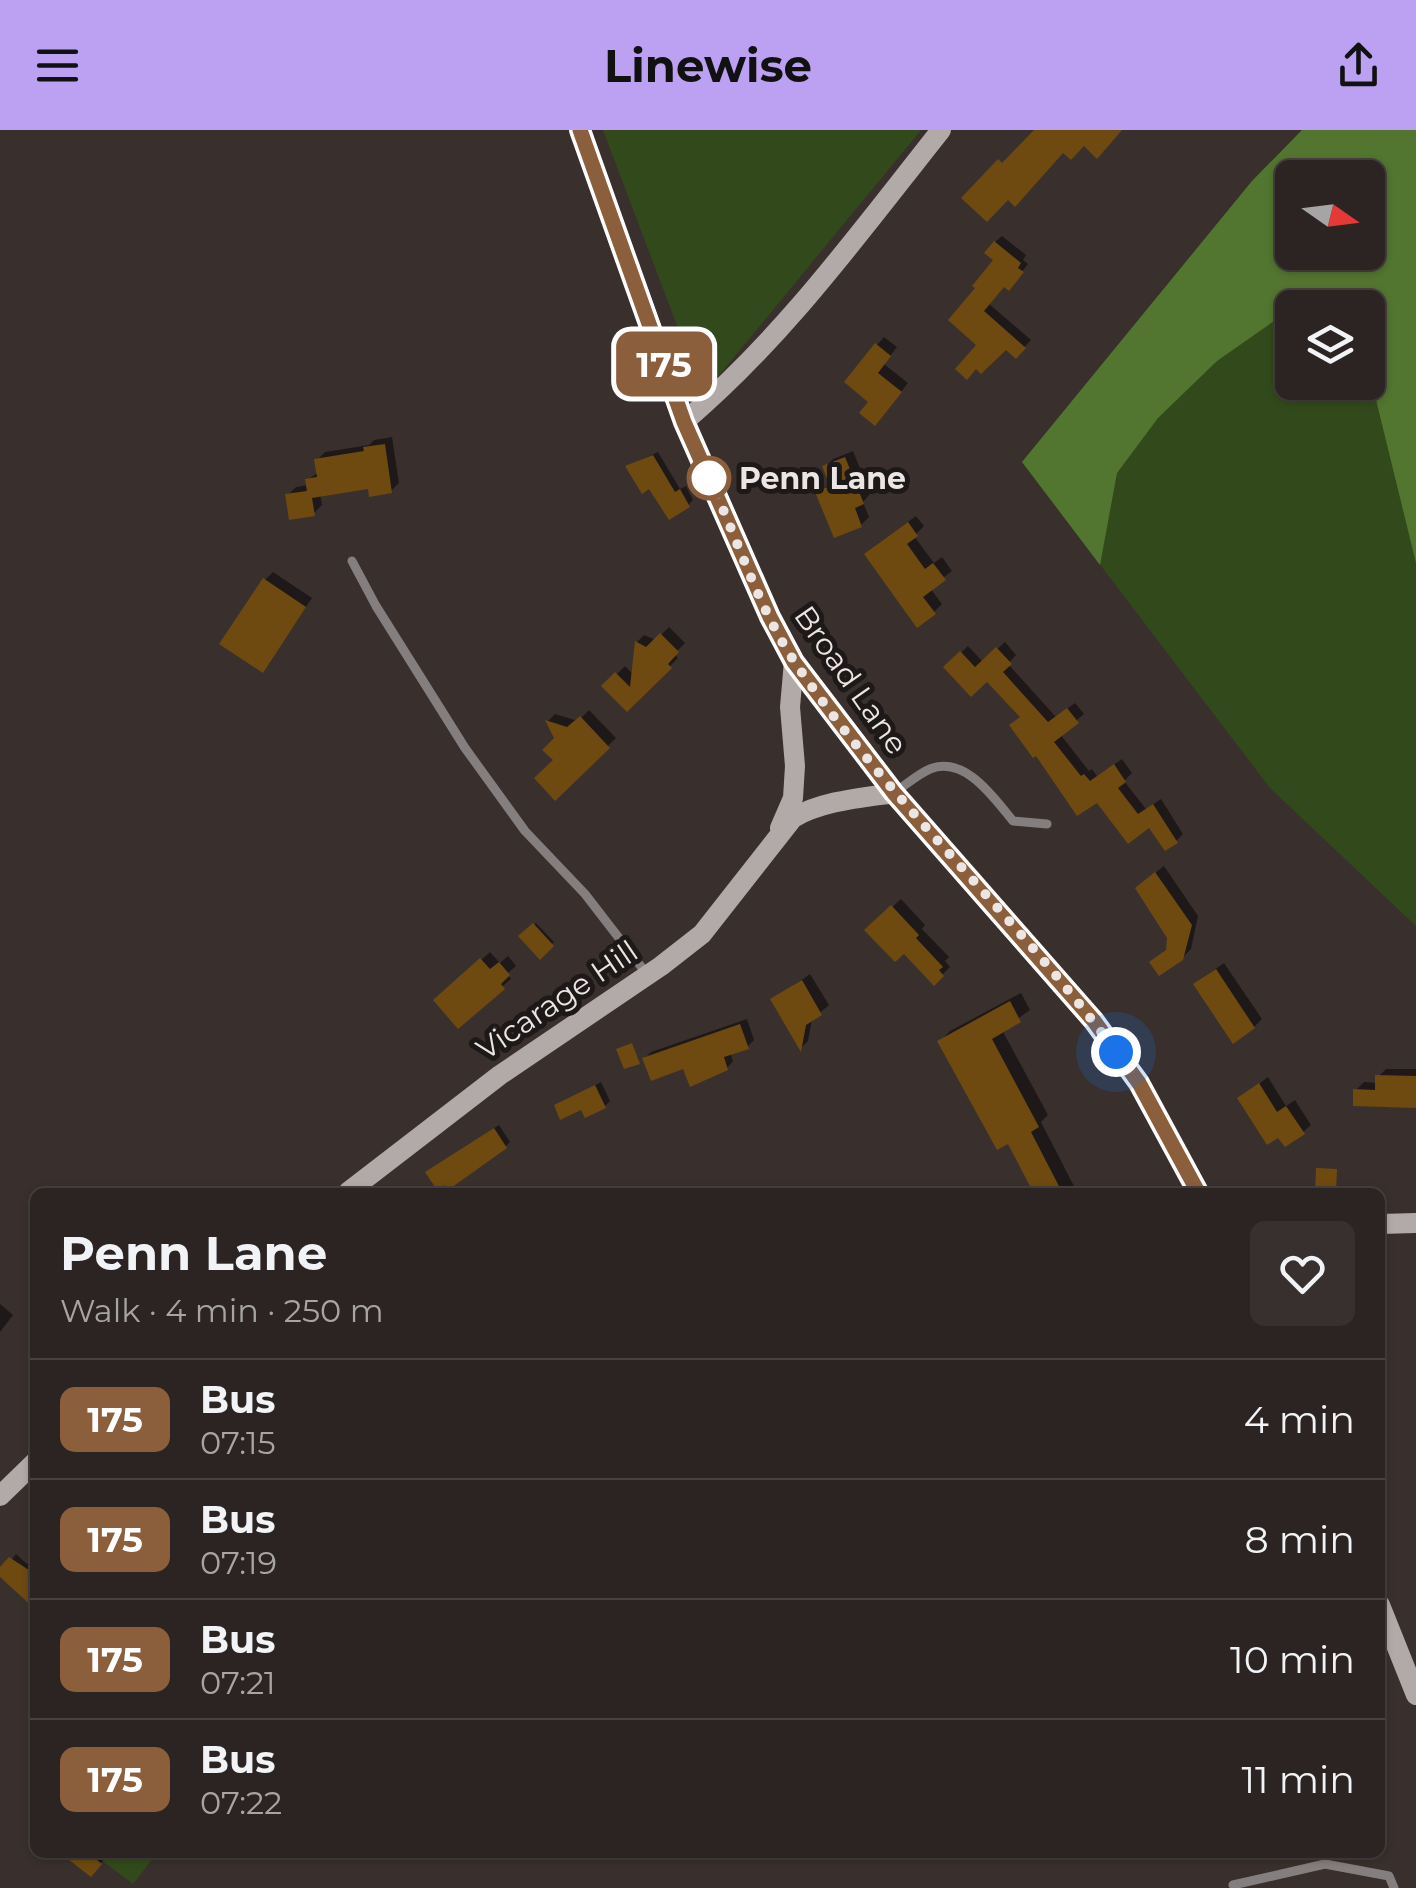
<!DOCTYPE html>
<meta charset="utf-8">
<style>
body{margin:0;font-family:Montserrat,sans-serif;background:#37302f;color:#f1f3f6;height:100vh;display:flex;flex-direction:column;font-size:38px;white-space:nowrap}
*{box-sizing:border-box;margin:0}
p{font-size:32px;color:#a6a4a5}
.icon{flex:none;width:55px;height:55px;fill:none;stroke:currentColor;stroke-width:2;stroke-linecap:round;stroke-linejoin:round}
.map{position:relative;flex:1;overflow:hidden}
.panel{position:absolute;left:30px;top:1058px;width:1355px;height:670px;display:flex;flex-direction:column;background:#2b2422;border-radius:15px;box-shadow:0 2px 8px #0004,0 0 0 2px #474140}
.panel>*{flex:none}
.badge{padding:0 20px;border-radius:15px;font-size:35px;line-height:65px}
.needle{width:65px;rotate:104deg}
.controls{position:absolute;left:1275px;top:30px;display:grid;gap:20px}
.controls a{display:grid;place-items:center;width:110px;height:110px;border-radius:15px;background:#2b2422;box-shadow:0 2px 8px #0004,0 0 0 2px #474140;font-size:50px}
.you{position:absolute;width:50px;height:50px;margin:-25px;border:8px solid #fff;border-radius:50%;background:#1a73e8;box-shadow:0 0 0 15px #1a73e833}
.map>.badge{position:absolute;translate:-50% -50%;box-shadow:0 0 0 5px #fff}
.round{display:grid;place-items:center;flex:none;width:105px;height:105px;border-radius:15px;background:#37302f}
.headline{display:flex;align-items:center;justify-content:space-between;height:170px;padding:0 30px}
h1{font-size:48px;font-weight:700;line-height:75px}
ul{padding:0;list-style:none}
li{display:flex;align-items:center;gap:30px;height:120px;padding:0 30px;border-top:2px solid #474140}
li div{flex:1}
li b{display:block;font-size:38px}
li em{font-style:normal}
li .badge{min-width:110px;font-weight:700;text-align:center}
header{display:flex;justify-content:space-between;align-items:center;height:130px;padding:0 30px;background:#bca0f2;color:#111;font-size:45px;font-weight:700}
.map>svg:first-child{display:block}
.green{fill:#324a1b;fill-rule:evenodd}
.forest{fill:#527530;fill-rule:evenodd}
.shadow{fill:#0007}
.building{fill:#6e4a11}
.lines{fill:none;stroke-linecap:round;stroke-linejoin:round}
.lane{stroke:#847f7e;stroke-width:9}
.secondary{stroke:#b2aaa9;stroke-width:20}
.line-casing{stroke:#fff;stroke-width:22}
.line{stroke:#8b5e3c;stroke-width:15}
.walk{stroke:#ebe6e4;stroke-width:10;stroke-dasharray:0 18}
.stop-dot{fill:#fff;stroke:#8b5e3c;stroke-width:5}
.labels{text-anchor:middle;dominant-baseline:central;stroke-width:10;stroke-linejoin:round;paint-order:stroke}
.stop-label{font-size:30px;font-weight:bold;fill:#ebe6e4;stroke:#1d1918;text-anchor:start}
.street-label{font-size:30px;fill:#ebe6e4;stroke:#1d1918}
</style>
<header><svg class="icon" aria-label="menu" viewBox="0 0 24 24"><path d="M4 6h16M4 12h16M4 18h16"/></svg>Linewise<svg class="icon" aria-label="share" viewBox="0 0 24 24"><path d="M12 15V3M7 8l5-5 5 5M5 13v7h14v-7"/></svg></header>
<div class="map">
<svg width="1416" height="1758" viewBox="0 0 1416 1758">
<rect width="100%" height="100%" fill="#39302d"/>
<!-- green -->
<g class="green">
<path d="M 603,0 L 921,0 L 716,249 L 695,243 Z"/>
<path d="M 1302,0 L 1416,0 L 1416,796 L 1270,658 L 1022,332 L 1252,51 ZM 1292,48 L 1368,48 L 1368,122 L 1292,122 ZM 1292,178 L 1368,178 L 1368,252 L 1292,252 Z"/>
<path d="M 92,1723 L 93,1722 L 157,1723 L 133,1754 Z"/>
</g>
<!-- forest -->
<path class="forest" d="M 1302,0 L 1416,0 L 1416,433 L 1368,237 L 1368,178 L 1292,178 L 1292,186 L 1284,184 L 1217,231 L 1158,288 L 1117,343 L 1100,435 L 1022,332 L 1252,51 ZM 1292,48 L 1368,48 L 1368,122 L 1292,122 Z"/>
<!-- shadow -->
<g class="shadow">
<path d="M 1002,106 L 1026,125 L 1023,130 L 1028,134 L 1015,151 L 1004,154 L 988,173 L 1031,210 L 1016,226 L 1006,217 L 980,215 L 979,158 L 996,129 L 995,112 Z"/>
<path d="M 884,207 L 897,217 L 884,234 L 908,253 L 883,285 L 872,271 L 877,215 Z"/>
<path d="M 392,307 L 399,353 L 391,361 L 370,356 L 320,364 L 322,375 L 314,383 L 288,365 L 296,357 L 308,355 L 307,350 L 319,342 L 317,330 L 325,322 L 369,315 L 374,310 Z"/>
<path d="M 853,321 L 870,364 L 863,372 L 869,387 L 861,395 L 818,363 L 831,353 L 825,337 L 833,329 Z"/>
<path d="M 658,322 L 680,359 L 686,356 L 693,370 L 688,375 L 650,355 L 628,336 Z"/>
<path d="M 916,386 L 924,396 L 914,406 L 934,433 L 942,427 L 952,441 L 930,458 L 942,474 L 934,482 L 875,416 Z"/>
<path d="M 273,442 L 312,468 L 262,540 L 265,450 Z"/>
<path d="M 669,497 L 685,513 L 674,524 L 678,528 L 627,579 L 605,556 L 625,536 L 634,545 L 637,512 L 644,505 L 656,510 Z"/>
<path d="M 1005,512 L 1016,525 L 1008,534 L 1056,587 L 1075,573 L 1084,584 L 1060,604 L 1089,641 L 1092,639 L 1097,646 L 1122,629 L 1132,643 L 1124,651 L 1146,679 L 1161,669 L 1183,704 L 1176,711 L 1097,669 L 987,549 L 946,537 L 968,516 L 983,532 Z"/>
<path d="M 589,580 L 616,608 L 555,667 L 557,608 L 548,591 L 555,584 L 578,591 Z"/>
<path d="M 1164,736 L 1198,786 L 1191,819 L 1182,828 L 1152,832 L 1169,818 L 1169,807 L 1146,750 Z"/>
<path d="M 901,769 L 925,795 L 922,799 L 949,827 L 945,831 L 950,837 L 934,853 L 904,821 L 868,800 Z"/>
<path d="M 536,793 L 554,812 L 540,826 L 521,807 Z"/>
<path d="M 490,822 L 500,833 L 508,826 L 516,836 L 507,844 L 511,849 L 458,895 L 444,863 Z"/>
<path d="M 1224,833 L 1262,889 L 1254,897 L 1204,847 Z"/>
<path d="M 810,844 L 829,875 L 812,889 L 808,911 L 801,918 L 773,870 Z"/>
<path d="M 1021,863 L 1030,880 L 1002,900 L 1048,985 L 1041,992 L 1077,1062 L 1036,1062 L 1009,1011 L 940,911 L 950,901 Z"/>
<path d="M 747,889 L 754,910 L 747,917 L 730,922 L 733,931 L 727,938 L 684,936 L 645,928 L 651,922 Z"/>
<path d="M 1386,939 L 1416,939 L 1416,975 L 1356,960 L 1364,952 L 1378,953 L 1378,947 Z"/>
<path d="M 1268,947 L 1286,976 L 1295,970 L 1311,995 L 1303,1002 L 1279,1004 L 1240,968 Z"/>
<path d="M 601,952 L 610,971 L 605,976 L 587,985 L 583,976 L 557,976 Z"/>
<path d="M 499,995 L 510,1012 L 506,1016 L 433,1038 Z"/>
<path d="M 0,1174 L 13,1185 L 0,1202 Z"/>
<path d="M 16,1424 L 27,1434 L 30,1431 L 35,1435 L 35,1476 L 0,1444 Z"/>
<path d="M 63,1722 L 98,1722 L 105,1728 L 96,1739 Z"/>
</g>
<!-- building -->
<g class="building">
<path d="M 1034,0 L 1122,0 L 1097,29 L 1084,16 L 1071,30 L 1063,23 L 1015,77 L 1008,70 L 987,92 L 961,68 L 998,29 L 1002,33 Z"/>
<path d="M 994,111 L 1021,133 L 1018,138 L 1024,142 L 1009,161 L 1004,157 L 984,181 L 1026,218 L 1016,229 L 1006,220 L 981,244 L 976,239 L 967,250 L 955,239 L 976,215 L 948,190 L 975,158 L 972,156 L 993,130 L 984,123 Z"/>
<path d="M 875,213 L 891,226 L 878,243 L 902,262 L 875,296 L 859,283 L 868,272 L 844,252 Z"/>
<path d="M 385,314 L 392,363 L 369,367 L 368,359 L 312,368 L 315,386 L 289,390 L 285,364 L 307,361 L 305,349 L 317,347 L 314,329 L 364,321 L 363,317 Z"/>
<path d="M 653,325 L 675,362 L 680,359 L 690,377 L 669,390 L 649,359 L 642,364 L 625,336 Z"/>
<path d="M 845,327 L 864,374 L 855,378 L 862,397 L 834,408 L 815,362 L 830,356 L 822,336 Z"/>
<path d="M 908,392 L 918,406 L 907,414 L 925,439 L 933,433 L 946,450 L 923,467 L 936,484 L 917,498 L 864,424 Z"/>
<path d="M 263,448 L 306,477 L 263,543 L 219,514 Z"/>
<path d="M 660,503 L 679,522 L 668,534 L 672,538 L 627,582 L 601,556 L 615,542 L 630,557 L 635,511 L 646,517 Z"/>
<path d="M 996,517 L 1012,534 L 1003,542 L 1048,592 L 1067,578 L 1079,593 L 1054,612 L 1081,646 L 1084,644 L 1090,651 L 1114,634 L 1126,652 L 1118,658 L 1138,684 L 1153,674 L 1178,713 L 1165,721 L 1149,698 L 1128,714 L 1097,673 L 1077,686 L 1036,626 L 1033,628 L 1009,595 L 1020,587 L 987,552 L 971,567 L 943,537 L 960,521 L 975,537 Z"/>
<path d="M 580,586 L 610,618 L 555,671 L 534,648 L 553,630 L 542,620 L 554,608 L 545,590 L 567,597 Z"/>
<path d="M 1155,742 L 1192,795 L 1183,830 L 1159,846 L 1149,832 L 1166,820 L 1167,808 L 1135,758 Z"/>
<path d="M 891,775 L 919,805 L 916,808 L 943,837 L 939,840 L 944,846 L 934,856 L 904,824 L 895,832 L 864,800 Z"/>
<path d="M 533,793 L 554,816 L 540,830 L 518,806 Z"/>
<path d="M 480,828 L 490,839 L 499,832 L 510,845 L 501,854 L 505,859 L 458,899 L 433,870 Z"/>
<path d="M 1216,839 L 1255,898 L 1233,914 L 1193,854 Z"/>
<path d="M 802,850 L 822,885 L 806,895 L 801,922 L 770,869 Z"/>
<path d="M 1010,871 L 1021,892 L 992,909 L 1039,997 L 1031,1002 L 1062,1062 L 1033,1062 L 1008,1014 L 997,1020 L 937,911 Z"/>
<path d="M 740,894 L 749,919 L 724,927 L 728,940 L 690,957 L 683,939 L 651,951 L 642,928 Z"/>
<path d="M 632,913 L 640,934 L 624,939 L 616,919 Z"/>
<path d="M 1375,945 L 1416,946 L 1416,978 L 1353,976 L 1353,959 L 1375,960 Z"/>
<path d="M 1259,953 L 1277,982 L 1286,976 L 1305,1004 L 1285,1017 L 1278,1008 L 1267,1015 L 1237,968 Z"/>
<path d="M 595,955 L 606,978 L 585,988 L 581,980 L 560,990 L 554,975 Z"/>
<path d="M 494,998 L 507,1018 L 448,1060 L 445,1055 L 437,1060 L 425,1042 Z"/>
<path d="M 1316,1038 L 1337,1039 L 1336,1062 L 1315,1062 Z"/>
<path d="M 9,1427 L 35,1444 L 35,1479 L 0,1447 L 0,1437 Z"/>
<path d="M 59,1722 L 87,1722 L 102,1734 L 91,1747 Z"/>
</g>
<g class="lines">
<!-- lane -->
<g class="lane">
<path d="M 352,431 L 376,476 L 465,618 L 525,701 L 585,764 L 646,843"/>
<path d="M 896,661 C 906,655 918,644 930,639 C 965,625 994,668 1013,691 L 1047,694"/>
<path d="M 1233,1755 L 1325,1734 L 1389,1746 L 1394,1758"/>
</g>
<!-- secondary -->
<g class="secondary">
<path d="M 580,0 L 685,291 L 770,487 L 794,531 L 894,663 L 1093,891 L 1139,953 L 1198,1062"/>
<path d="M 685,291 C 784,207 860,102 941,0"/>
<path d="M 780,698 L 793,668 L 795,636 L 790,577 L 794,531"/>
<path d="M 348,1062 L 500,945 L 661,836 L 702,804 L 793,688 C 822,671 860,668 894,663"/>
<path d="M 1380,1094 L 1416,1093"/>
<path d="M 0,1366 L 35,1332"/>
<path d="M 1380,1475 L 1416,1565"/>
</g>
</g>
<g class="lines">
<!-- line casing -->
<g class="line-casing">
<path id="line" d="M 580,0 L 684,292 L 770,487 L 794,532 L 894,663 L 1094,891 L 1139,953 L 1198,1062"/>
</g>
<!-- line -->
<use href="#line" class="line"/>
<!-- walk -->
<path class="walk" d="M 709,348 C 738,409 758,478 796,534 C 891,674 1017,786 1116,922"/>
</g>
<!-- markers -->
<circle class="stop-dot" cx="709" cy="348" r="20"/>
<g class="labels">
<!-- stop labels -->
<g class="stop-label">
<text x="739" y="348">Penn Lane</text>
</g>
<!-- street labels -->
<g class="street-label">
<text transform="translate(851 550) rotate(55)">Broad Lane</text>
<text transform="translate(557 870) rotate(-34)">Vicarage Hill</text>
</g>
</g>
</svg>
<div class="controls">
<a><svg class="needle" viewBox="-14 -14 28 28"><path d="M0-13l5 13h-10z" fill="#e53935"/><path d="M0 13l5-13h-10z" fill="#a6a4a5"/></svg></a>
<a><svg class="icon" aria-label="layers" viewBox="0 0 24 24"><path d="M12 4l9 5-9 5-9-5zM3 14l9 5 9-5"/></svg></a>
</div>
<div class="you" style="left:1116px;top:922px"></div>
<b class="badge" style="left:664px;top:234px;background:#8b5e3c;color:#fff">175</b>
<section class="panel">
<div class="headline"><div><h1>Penn Lane</h1><p>Walk · 4 min · 250 m</p></div><a class="round"><svg class="icon" aria-label="heart" viewBox="0 0 24 24"><path d="M12 20l-8-8c-3-5 5-10 8-4 3-6 11-1 8 4z"/></svg></a></div>
<ul>
<li><span class="badge" style="background:#8b5e3c;color:#fff">175</span><div><b>Bus</b><p>07:15</p></div><em>4 min</em></li>
<li><span class="badge" style="background:#8b5e3c;color:#fff">175</span><div><b>Bus</b><p>07:19</p></div><em>8 min</em></li>
<li><span class="badge" style="background:#8b5e3c;color:#fff">175</span><div><b>Bus</b><p>07:21</p></div><em>10 min</em></li>
<li><span class="badge" style="background:#8b5e3c;color:#fff">175</span><div><b>Bus</b><p>07:22</p></div><em>11 min</em></li>
</ul>
</section>
</div>
